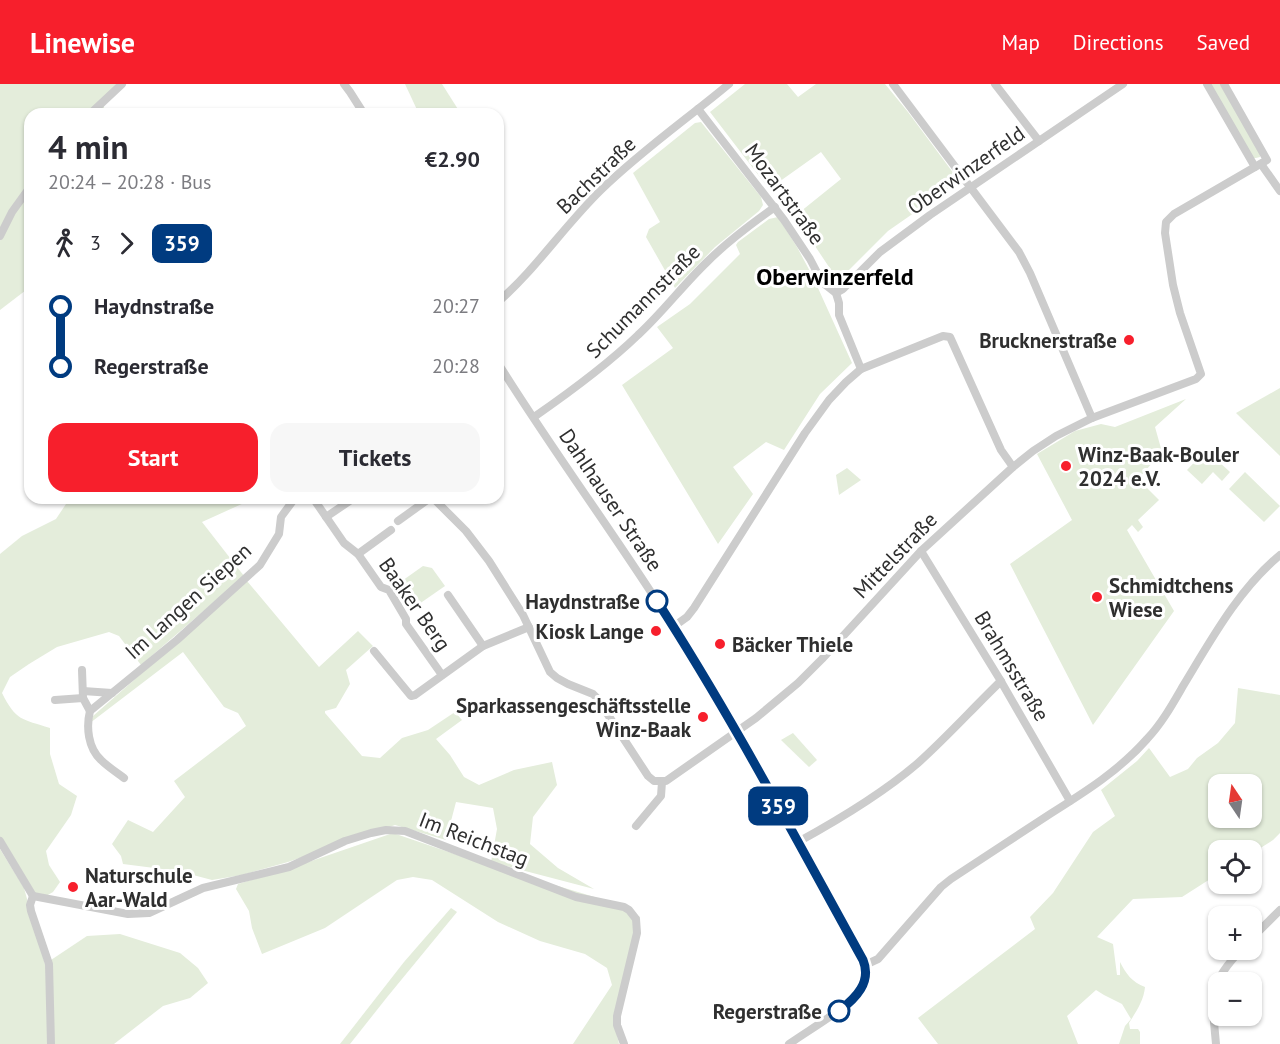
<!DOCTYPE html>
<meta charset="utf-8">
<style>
body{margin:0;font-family:"PT Sans",sans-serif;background:#f7f7f7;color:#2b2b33;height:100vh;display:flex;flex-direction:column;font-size:22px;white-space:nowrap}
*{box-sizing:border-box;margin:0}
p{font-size:20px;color:#7c7c81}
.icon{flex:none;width:33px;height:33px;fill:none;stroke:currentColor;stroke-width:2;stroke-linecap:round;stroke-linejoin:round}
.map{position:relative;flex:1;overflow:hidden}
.details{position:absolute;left:24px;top:24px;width:480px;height:396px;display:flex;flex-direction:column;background:#fff;border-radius:18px;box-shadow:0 2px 4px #0004}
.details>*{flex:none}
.badge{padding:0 12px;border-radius:9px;font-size:21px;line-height:39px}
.needle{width:39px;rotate:347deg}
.fabs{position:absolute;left:1208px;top:690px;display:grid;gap:12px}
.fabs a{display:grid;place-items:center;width:54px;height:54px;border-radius:12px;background:#fff;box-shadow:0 2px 4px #0004;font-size:30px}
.map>.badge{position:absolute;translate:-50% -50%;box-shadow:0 0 0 3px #fff}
.legs{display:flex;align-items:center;gap:9px;height:66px;padding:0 24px;font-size:20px}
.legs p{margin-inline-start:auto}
.summary{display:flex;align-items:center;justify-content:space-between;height:102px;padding:0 24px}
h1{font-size:33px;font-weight:800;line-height:45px}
.cta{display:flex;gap:12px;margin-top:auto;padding:12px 24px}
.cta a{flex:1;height:69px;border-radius:18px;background:#f71f2c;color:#fff;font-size:24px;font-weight:800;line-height:69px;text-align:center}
.cta a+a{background:#f7f7f7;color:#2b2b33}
ul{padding:0 24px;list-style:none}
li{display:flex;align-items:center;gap:21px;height:60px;font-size:22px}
li i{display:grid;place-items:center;width:9px;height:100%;margin:0 8px;background:currentColor}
li i::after{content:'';width:15px;height:15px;margin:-8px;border:4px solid;border-radius:50%;background:#fff}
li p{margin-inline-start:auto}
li:first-child i{background:linear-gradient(#0000 50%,currentColor 0)}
li:last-child i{background:linear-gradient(currentColor 50%,#0000 0)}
header{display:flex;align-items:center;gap:36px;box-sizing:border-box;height:84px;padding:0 30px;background:#f71f2c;color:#fff}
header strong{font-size:28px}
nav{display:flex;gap:33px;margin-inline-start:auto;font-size:21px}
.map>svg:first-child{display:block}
.green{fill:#e4eddb;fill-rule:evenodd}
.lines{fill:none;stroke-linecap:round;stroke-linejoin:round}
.minor{stroke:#ccc;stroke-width:8}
.line-1-casing{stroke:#fff;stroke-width:14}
.line-1{stroke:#003b80;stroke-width:9}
.poi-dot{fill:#f71f2c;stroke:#fff;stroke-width:2}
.stop-1-dot{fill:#fff;stroke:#003b80;stroke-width:3}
.labels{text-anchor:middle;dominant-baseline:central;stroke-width:6;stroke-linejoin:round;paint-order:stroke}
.street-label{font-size:21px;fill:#2f2f2f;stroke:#fff}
.poi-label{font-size:21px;font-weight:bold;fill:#2f2f2f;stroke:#fff;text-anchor:start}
.stop-label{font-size:21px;font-weight:bold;fill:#2f2f2f;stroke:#fff;text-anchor:end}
.quarter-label{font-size:24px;font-weight:bold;fill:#000;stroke:#fff}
</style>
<header>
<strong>Linewise</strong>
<nav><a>Map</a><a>Directions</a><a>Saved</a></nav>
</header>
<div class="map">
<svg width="1280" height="960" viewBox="0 0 1280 960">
<rect width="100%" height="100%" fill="#fff"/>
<!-- green -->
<g class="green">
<path d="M 0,0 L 118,0 L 104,20 L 104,30 L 30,30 L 30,203 L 0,226 L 0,157 L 14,126 L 0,145 Z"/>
<path d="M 405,0 L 442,0 L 461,30 L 419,30 Z"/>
<path d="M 745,0 L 787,0 L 798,13 L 816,0 L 885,0 L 908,28 L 957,94 L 957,99 L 888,147 L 842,193 L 835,192 L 795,132 L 841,95 L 821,68 L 769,105 L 710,28 Z"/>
<path d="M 1210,0 L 1220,0 L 1260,69 L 1260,73 L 1256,74 L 1253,74 Z"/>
<path d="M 701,38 L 761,113 L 763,121 L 759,127 L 715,163 L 675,204 L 646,153 L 649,145 L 660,138 L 633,89 L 695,39 Z"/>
<path d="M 778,133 L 797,163 L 813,193 L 852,279 L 820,310 L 784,366 L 766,358 L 733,383 L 753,410 L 718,460 L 622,301 L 673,264 L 657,243 L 690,220 L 740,170 L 736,161 L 738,158 L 769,135 Z"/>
<path d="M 1280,304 L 1280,372 L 1236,329 Z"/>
<path d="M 1186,315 L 1155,343 L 1162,368 L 1138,395 L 1159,416 L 1138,436 L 1143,443 L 1138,448 L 1132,441 L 1127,446 L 1174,527 L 1093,641 L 1010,480 L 1072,436 L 1037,370 L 1075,347 L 1101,340 L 1115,343 Z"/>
<path d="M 1206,366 L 1230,388 L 1222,397 L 1213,388 L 1202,400 L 1187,386 Z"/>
<path d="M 847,384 L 861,396 L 839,411 L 836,391 Z"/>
<path d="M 1245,388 L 1280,422 L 1264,438 L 1229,405 Z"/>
<path d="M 70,414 L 255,414 L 202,438 L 244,492 L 141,581 L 119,552 L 109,548 L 57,563 L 29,580 L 10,593 L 2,609 C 16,637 22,635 50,644 L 50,670 L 59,700 L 77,712 L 71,731 L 46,767 L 49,781 L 60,798 L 53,808 L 46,812 L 35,809 L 0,753 L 0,470 L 22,452 L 56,435 Z"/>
<path d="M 423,482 L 432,484 L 445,502 L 409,527 L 398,509 L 392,504 Z"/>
<path d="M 247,497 L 319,583 L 358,547 L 373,562 L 346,586 L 350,600 L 336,624 L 325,627 L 325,629 L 362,672 L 380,674 L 402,654 L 428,646 L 455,628 L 462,636 L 436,655 L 450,671 L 464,693 L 479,701 L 514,686 L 552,678 L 557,701 L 533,733 L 530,760 L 558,784 L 594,805 L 491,778 L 497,745 L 493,724 L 456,718 L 446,756 L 395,741 L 288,778 L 242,791 L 212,796 L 178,787 L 123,780 L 121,772 L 112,760 L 128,736 L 153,748 L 185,713 L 174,697 L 246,642 L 238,629 L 224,623 L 183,568 L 90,639 L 93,632 Z"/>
<path d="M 1238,604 L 1280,611 L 1280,749 L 1273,756 L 1251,770 L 1251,766 L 1218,766 L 1218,790 L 1182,813 L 1133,815 L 1097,853 L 1113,860 L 1117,891 L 1120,891 L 1120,878 C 1126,890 1132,898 1145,903 C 1144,916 1136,928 1129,939 L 1130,945 L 1138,945 L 1140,948 L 1140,960 L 1119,960 L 1125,942 L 1131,935 L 1122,920 L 1104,911 L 1096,906 L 1067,932 L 1078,960 L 938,960 L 918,934 L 1035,845 L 1030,833 L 1053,809 L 1093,748 L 1115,732 L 1101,706 L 1137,677 L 1149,664 L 1170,693 L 1188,685 L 1197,674 L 1218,659 L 1235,639 ZM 1218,700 L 1251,700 L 1251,734 L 1218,734 Z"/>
<path d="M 793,649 L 817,676 L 809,683 L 781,656 Z"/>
<path d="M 393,749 L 481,779 L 608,817 L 619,821 L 640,833 L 613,933 L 619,960 L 573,960 L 612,901 L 607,884 L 585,870 L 540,857 L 498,838 L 432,796 L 413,793 L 397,796 L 325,844 L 262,870 L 252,844 L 249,827 L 236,805 L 238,800 L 291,784 Z"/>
<path d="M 0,765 L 24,804 L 45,880 L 87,852 L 120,850 L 180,869 L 198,884 L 208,899 L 190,914 L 163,922 L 114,960 L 0,960 Z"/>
<path d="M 451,824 L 457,828 L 388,912 L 350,960 L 340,960 L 404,878 Z"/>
</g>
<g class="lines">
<!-- minor -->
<g class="minor">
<path d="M 344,0 L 350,8 L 364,30"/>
<path d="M 893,0 L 1019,168 L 1030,189 L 1092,334"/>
<path d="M 995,0 L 1039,57"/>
<path d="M 1207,0 L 1255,83"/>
<path d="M 698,25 L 784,136 L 810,175 L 822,198 L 836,209 L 839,219 L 839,231 L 861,285"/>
<path d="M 90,30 L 122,0"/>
<path d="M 1261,80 L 1280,107"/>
<path d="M 0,152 L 12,128 L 30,103"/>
<path d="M 836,209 L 843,205 L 880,168 L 930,131 L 1123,0"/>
<path d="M 498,218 C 536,185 565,141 601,106 C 641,67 687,35 729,0"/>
<path d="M 498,279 C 552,366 614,449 669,536 C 738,647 800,762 863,876 C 874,903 848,920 828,934 C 815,943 802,951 789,960"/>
<path d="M 534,333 C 570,308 606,282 638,251 C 663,228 683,201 707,178 C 728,157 751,140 775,123"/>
<path d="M 313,414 L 344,459 L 358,470 L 381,503 L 389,506 L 406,535 L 406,540 L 442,591"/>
<path d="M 433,414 L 466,447 L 489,477 L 523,531 L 550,588 L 557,594 L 568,600 L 593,610 L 597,614 L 648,692 L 654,697 L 666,697 L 756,634 L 798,599 L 822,575 L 921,467 L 1013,383 L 1033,367 L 1056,352 L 1092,334 L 1196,295 L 1201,290 L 1180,229 L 1173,201 L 1165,149 L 1166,138 L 1174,130 L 1267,76 L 1224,0"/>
<path d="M 326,433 L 354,414"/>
<path d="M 398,437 L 430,414"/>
<path d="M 921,467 L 999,594 L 1070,717"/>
<path d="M 358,470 L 391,446"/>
<path d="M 448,511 L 483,562"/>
<path d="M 673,543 L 687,533 L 694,524 L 805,349 L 829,316 L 846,298 L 861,285 L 943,252 L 950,253 L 1001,366 L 1013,383"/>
<path d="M 374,567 L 411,612 L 415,611 L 483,562 L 529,543"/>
<path d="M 82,586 L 83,614 L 90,627"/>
<path d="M 83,607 L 112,609"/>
<path d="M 55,616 L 83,614"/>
<path d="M 124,694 C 116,688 108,683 101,676 C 88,664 86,643 90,627 L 177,556 L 260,481 L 279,450 L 281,433 L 295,414"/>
<path d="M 636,742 L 661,712 L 662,698"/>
<path d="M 0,757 L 33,812"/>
<path d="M 798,758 C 840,735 882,710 918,679 C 947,653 973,624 1001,597"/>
<path d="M 33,812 L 128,830 L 149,829 L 203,804 L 289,783 L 345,757 L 371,749 L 386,746 L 405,747 L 576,813 L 624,823 L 629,826 L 636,835 L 637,849 L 617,932 L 617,941 L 624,960"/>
<path d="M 33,812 L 30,821 L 31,827 L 49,880 L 51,960"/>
<path d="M 1251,855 L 1280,826"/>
<path d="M 865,881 L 878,875 L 941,803 L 951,795 C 984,773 1017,752 1050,730 C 1085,708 1120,686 1147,655 C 1162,639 1172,621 1183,602 C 1211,556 1238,506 1280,471"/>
<path d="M 1216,960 C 1212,914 1207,901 1241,866"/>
</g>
</g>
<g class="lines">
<!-- line-1 casing -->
<g class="line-1-casing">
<path id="line-1" d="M 657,517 C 732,633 796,755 863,876 C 872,898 856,914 839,927"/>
</g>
<!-- line-1 -->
<use href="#line-1" class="line-1"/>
</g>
<!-- markers -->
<g class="poi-dot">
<circle cx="1129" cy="256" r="6"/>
<circle cx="1066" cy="382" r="6"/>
<circle cx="1097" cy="513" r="6"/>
<circle cx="656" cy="547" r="6"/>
<circle cx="720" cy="560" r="6"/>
<circle cx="703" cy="633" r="6"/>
<circle cx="73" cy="803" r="6"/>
</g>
<g class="stop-1-dot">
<circle cx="657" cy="517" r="10"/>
<circle cx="839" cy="927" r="10"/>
</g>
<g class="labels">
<!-- street labels -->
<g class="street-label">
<text transform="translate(966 86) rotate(-35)">Oberwinzerfeld</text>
<text transform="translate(596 91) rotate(-44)">Bachstraße</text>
<text transform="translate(785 110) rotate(54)">Mozartstraße</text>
<text transform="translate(643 217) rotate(-45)">Schumannstraße</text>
<text transform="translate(611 416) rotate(56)">Dahlhauser Straße</text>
<text transform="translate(895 471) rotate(-46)">Mittelstraße</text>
<text transform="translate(188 517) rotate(-42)">Im Langen Siepen</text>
<text transform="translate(415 520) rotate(55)">Baaker Berg</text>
<text transform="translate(1012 582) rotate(59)">Brahmsstraße</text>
<text transform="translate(474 755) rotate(21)">Im Reichstag</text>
</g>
<!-- poi labels -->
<g class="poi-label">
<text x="1117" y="256" text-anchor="end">Brucknerstraße</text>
<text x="1078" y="370">Winz-Baak-Bouler<tspan x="1078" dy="24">2024 e.V.</tspan></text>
<text x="1109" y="501">Schmidtchens<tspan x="1109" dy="24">Wiese</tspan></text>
<text x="644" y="547" text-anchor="end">Kiosk Lange</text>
<text x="732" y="560">Bäcker Thiele</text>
<text x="691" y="621" text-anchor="end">Sparkassengeschäftsstelle<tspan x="691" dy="24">Winz-Baak</tspan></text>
<text x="85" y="791">Naturschule<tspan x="85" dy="24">Aar-Wald</tspan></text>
</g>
<!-- stop labels -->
<g class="stop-label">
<text x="640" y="517">Haydnstraße</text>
<text x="822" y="927">Regerstraße</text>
</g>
<!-- quarter labels -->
<g class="quarter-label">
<text x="835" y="192">Oberwinzerfeld</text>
</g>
</g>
</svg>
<div class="fabs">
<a><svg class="needle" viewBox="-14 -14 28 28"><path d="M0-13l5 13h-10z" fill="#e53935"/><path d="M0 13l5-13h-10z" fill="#7c7c81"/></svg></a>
<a><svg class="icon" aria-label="locate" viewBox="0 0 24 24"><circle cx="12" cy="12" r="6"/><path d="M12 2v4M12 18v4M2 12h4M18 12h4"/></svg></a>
<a>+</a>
<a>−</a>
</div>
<b class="badge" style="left:778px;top:722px;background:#003b80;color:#fff">359</b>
<section class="details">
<div class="summary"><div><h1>4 min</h1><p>20:24 – 20:28 · Bus</p></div><b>€2.90</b></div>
<div class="legs"><svg class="icon" aria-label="walk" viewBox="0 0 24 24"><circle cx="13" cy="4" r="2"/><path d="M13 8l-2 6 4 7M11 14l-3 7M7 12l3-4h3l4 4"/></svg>3<svg class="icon" aria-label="forward" viewBox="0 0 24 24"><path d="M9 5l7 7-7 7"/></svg><b class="badge" style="background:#003b80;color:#fff">359</b></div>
<ul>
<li><i style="color:#003b80"></i><b>Haydnstraße</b><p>20:27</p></li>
<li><i style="color:#003b80"></i><b>Regerstraße</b><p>20:28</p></li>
</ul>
<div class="cta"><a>Start</a><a>Tickets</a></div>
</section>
</div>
